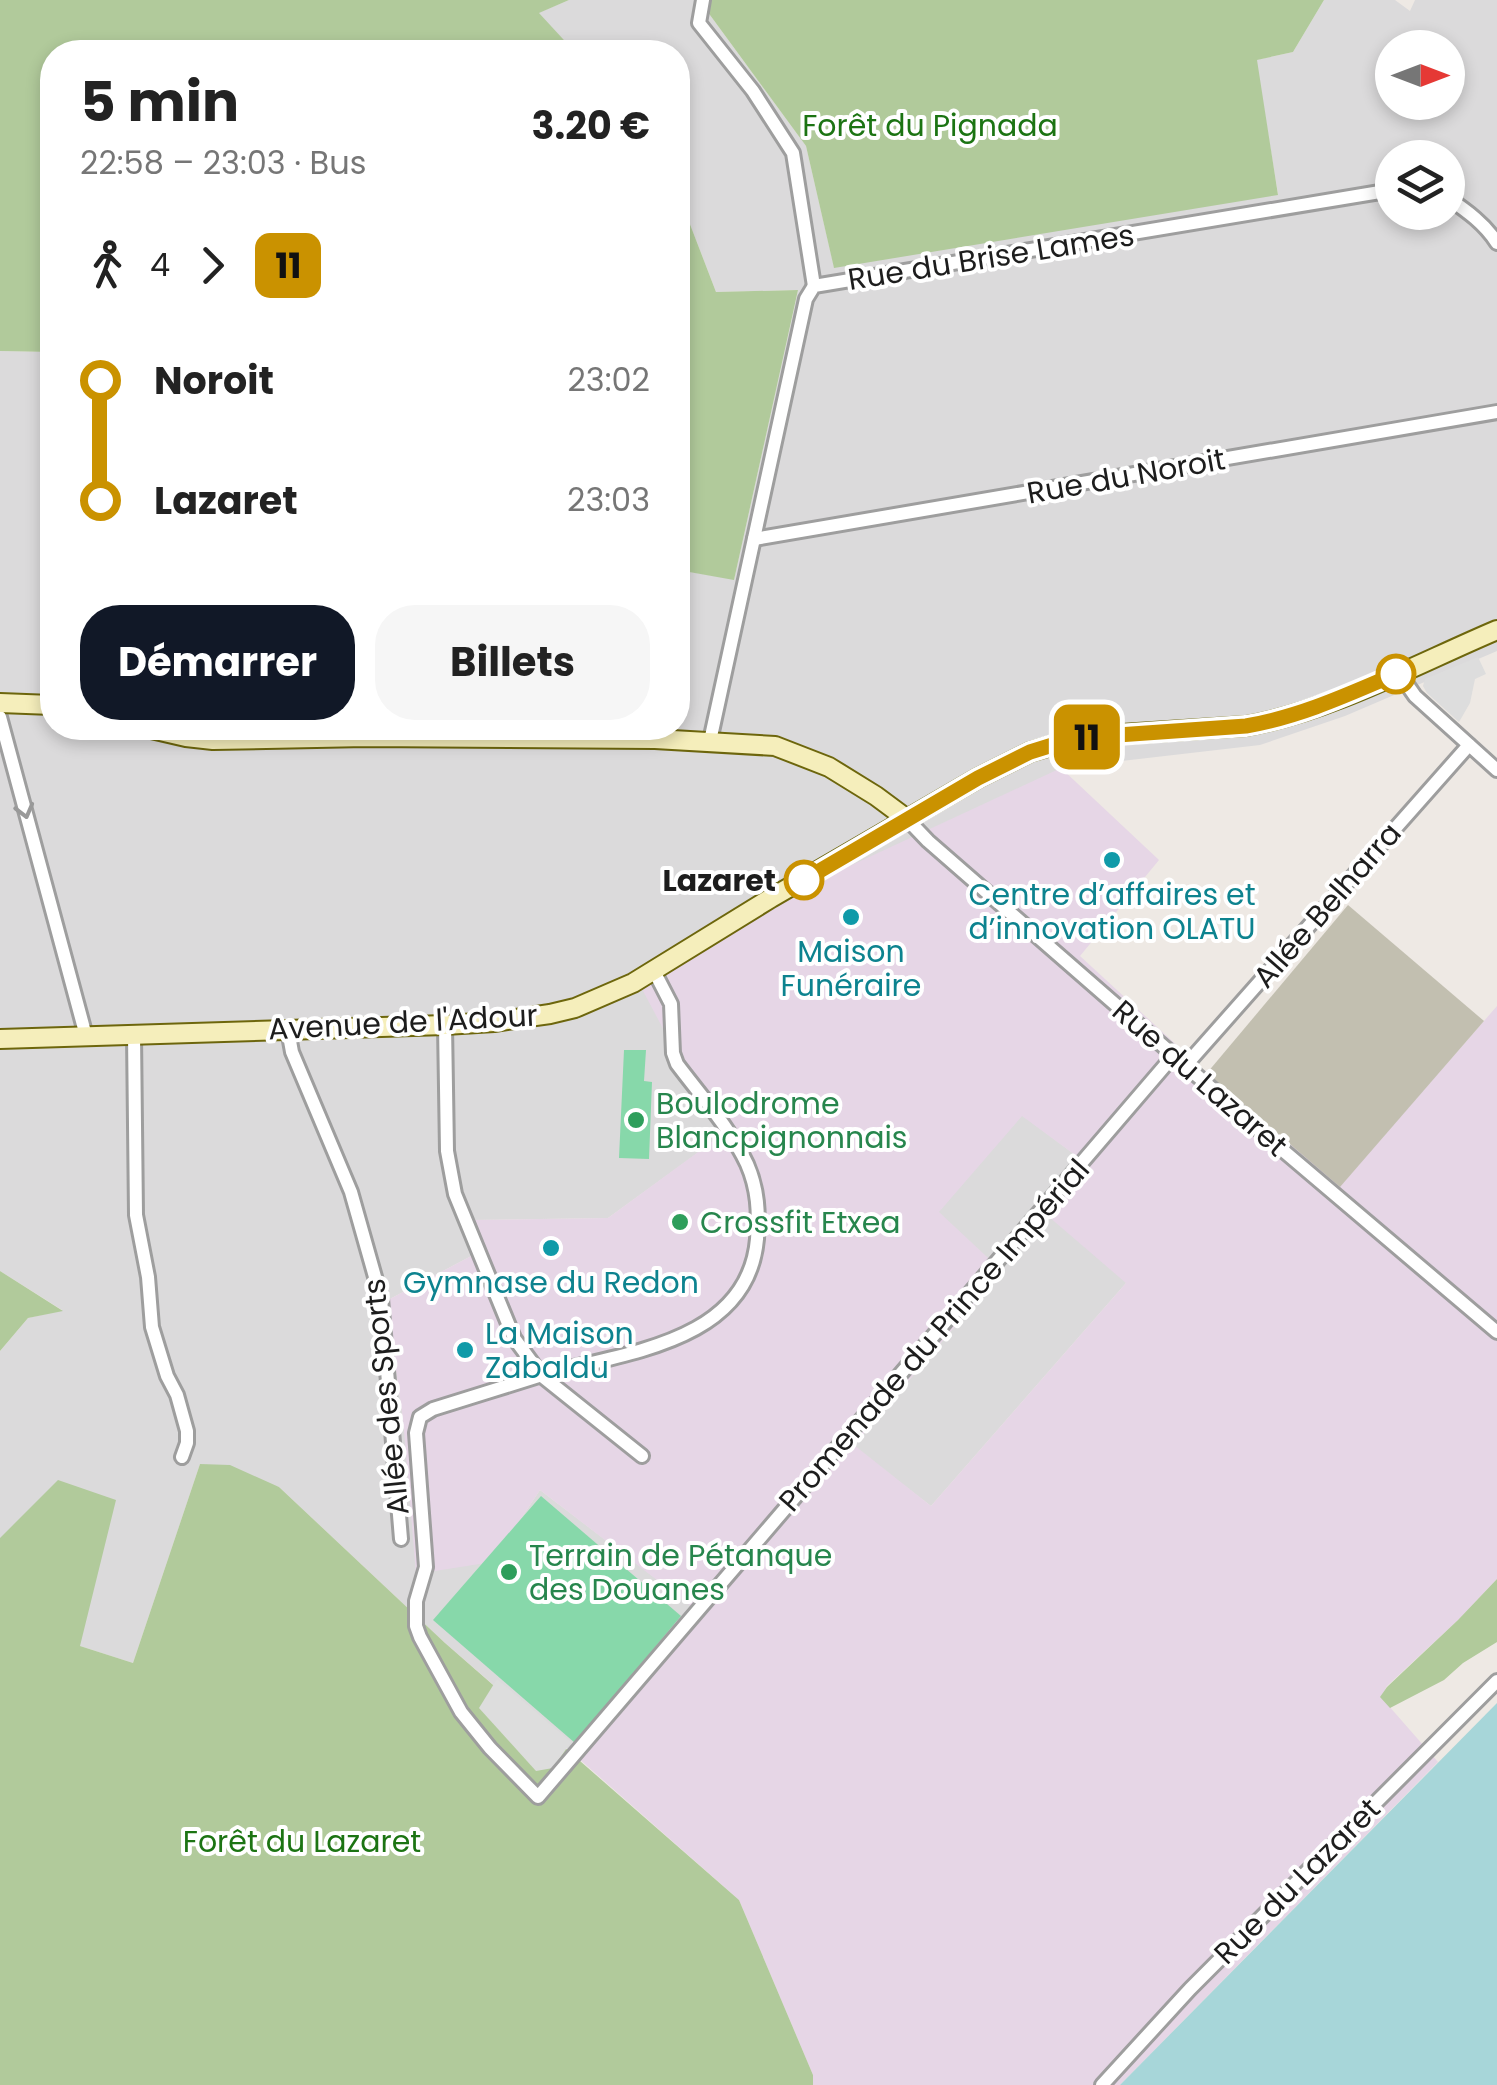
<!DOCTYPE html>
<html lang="fr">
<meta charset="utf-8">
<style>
body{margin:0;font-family:Poppins,sans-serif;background:#f6f6f6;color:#222;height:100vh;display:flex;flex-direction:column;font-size:38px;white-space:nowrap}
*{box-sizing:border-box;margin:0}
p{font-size:32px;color:#767676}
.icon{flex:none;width:55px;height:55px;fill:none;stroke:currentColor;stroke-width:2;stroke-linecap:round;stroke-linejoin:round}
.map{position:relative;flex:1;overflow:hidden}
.panel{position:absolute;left:40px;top:40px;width:650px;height:700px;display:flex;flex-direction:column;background:#fff;border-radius:40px;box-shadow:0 5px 15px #0003}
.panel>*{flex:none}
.badge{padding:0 20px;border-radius:15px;font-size:35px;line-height:65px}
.needle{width:65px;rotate:90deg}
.fabs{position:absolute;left:1375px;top:30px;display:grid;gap:20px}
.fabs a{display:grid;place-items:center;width:90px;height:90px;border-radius:50%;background:#fff;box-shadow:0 5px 15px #0003;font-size:50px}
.map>.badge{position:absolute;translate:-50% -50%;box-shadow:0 0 0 5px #fff}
.legs{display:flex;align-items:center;gap:15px;height:110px;padding:0 40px;font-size:32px}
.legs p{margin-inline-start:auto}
.headline{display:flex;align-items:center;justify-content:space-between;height:170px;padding:0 40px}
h1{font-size:55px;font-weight:700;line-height:75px}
.action{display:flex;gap:20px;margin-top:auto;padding:20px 40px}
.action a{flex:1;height:115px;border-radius:40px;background:#111827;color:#fff;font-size:40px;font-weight:700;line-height:115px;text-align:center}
.action a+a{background:#f6f6f6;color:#222}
ul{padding:0 40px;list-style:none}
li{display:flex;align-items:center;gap:35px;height:120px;font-size:38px}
li i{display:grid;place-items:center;width:15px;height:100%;margin:0 12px;background:currentColor}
li i::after{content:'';width:25px;height:25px;margin:-12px;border:8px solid;border-radius:50%;background:#fff}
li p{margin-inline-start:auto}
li:first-child i{background:linear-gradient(#0000 50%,currentColor 0)}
li:last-child i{background:linear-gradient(currentColor 50%,#0000 0)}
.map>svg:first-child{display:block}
.residential{fill:#dbdadb;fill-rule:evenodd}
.industrial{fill:#e6d6e6;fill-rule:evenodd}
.construction{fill:#c2bfb0}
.forest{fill:#b1ca9b}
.pitch{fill:#87d8aa}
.parking{fill:#ddd}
.water{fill:#a7d6d9}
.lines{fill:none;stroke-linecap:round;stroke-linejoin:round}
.street-casing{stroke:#9e9e9e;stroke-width:18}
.secondary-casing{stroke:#6d660c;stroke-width:22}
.street{stroke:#fff;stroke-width:12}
.secondary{stroke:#f5eebb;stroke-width:18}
.oneway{stroke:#999}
.line-1-casing{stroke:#fff;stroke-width:22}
.line-1{stroke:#ca9200;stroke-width:15}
.stop-1-dot{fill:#fff;stroke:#ca9200;stroke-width:5}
.culture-dot{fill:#0f9aa8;stroke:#fff;stroke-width:4}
.leisure-dot{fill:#2e9e5b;stroke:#fff;stroke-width:4}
.labels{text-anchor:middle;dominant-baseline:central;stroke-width:8;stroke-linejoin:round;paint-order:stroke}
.park-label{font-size:30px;fill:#1c7413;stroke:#fff}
.street-label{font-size:30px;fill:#1d1d1d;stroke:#fff}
.stop-label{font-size:30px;font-weight:bold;fill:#1d1d1d;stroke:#fff;text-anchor:end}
.culture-label{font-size:30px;fill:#0d838f;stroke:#fff}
.leisure-label{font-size:30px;fill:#27864d;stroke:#fff;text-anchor:start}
</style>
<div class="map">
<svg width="1497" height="2085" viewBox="0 0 1497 2085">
<rect width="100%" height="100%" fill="#eee9e4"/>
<!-- residential -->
<g class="residential">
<path d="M 569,0 L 699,0 L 806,146 L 834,267 L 1278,194 L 1256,60 L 1293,52 L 1324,0 L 1395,0 L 1410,11 L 1415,0 L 1497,0 L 1497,651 L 1345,716 L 1260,745 L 1061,768 L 721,1136 L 608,1218 L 471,1220 L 477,1253 L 386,1301 L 403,1419 L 492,1562 L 540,1490 L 693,1607 L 577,1757 L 445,1643 L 279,1487 L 200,1464 L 133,1663 L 80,1646 L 0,1538 L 0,1351 L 28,1318 L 62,1310 L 0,1271 L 0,351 L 52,352 L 52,728 L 678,728 L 678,570 L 734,579 L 798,290 L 716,292 L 678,193 L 678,52 L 575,52 L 538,13 ZM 1392,48 L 1448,48 L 1448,102 L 1392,102 ZM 1392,158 L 1448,158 L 1448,212 L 1392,212 Z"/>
<path d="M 1022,1115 L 1090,1166 L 1126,1283 L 931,1506 L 853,1446 L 1001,1272 L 938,1212 Z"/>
</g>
<!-- industrial -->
<path class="industrial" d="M 1061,768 L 1159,860 L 1080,956 L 1207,1073 L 1340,1186 L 1497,1006 L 1497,1579 L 1458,1620 L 1387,1686 L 1381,1697 L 1438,1762 L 1120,2085 L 813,2085 L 813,2075 L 739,1900 L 577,1757 L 692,1607 L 540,1490 L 492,1562 L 416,1574 L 403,1419 L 386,1301 L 477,1253 L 470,1220 L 608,1218 L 720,1136 L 642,989 L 811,884 ZM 1022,1116 L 1090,1166 L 1048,1216 L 1126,1283 L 931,1506 L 854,1445 L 1002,1271 L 939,1212 Z"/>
<!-- construction -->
<path class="construction" d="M 1348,905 L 1484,1021 L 1340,1187 L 1207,1073 Z"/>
<!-- forest -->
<g class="forest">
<path d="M 0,0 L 569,0 L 539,13 L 575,52 L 52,52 L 52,352 L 0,351 Z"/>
<path d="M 699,0 L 1324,0 L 1293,52 L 1257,60 L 1278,195 L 834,268 L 806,146 Z"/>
<path d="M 678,193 L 716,292 L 798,290 L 734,580 L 678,570 Z"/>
<path d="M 0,1271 L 63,1311 L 28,1318 L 0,1351 Z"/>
<path d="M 200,1464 L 230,1465 L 279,1487 L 445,1643 L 739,1900 L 813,2075 L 813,2085 L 0,2085 L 0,1538 L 58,1480 L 116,1500 L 80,1646 L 133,1663 Z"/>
<path d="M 1497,1579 L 1497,1642 L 1463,1663 L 1444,1680 L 1390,1708 L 1380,1697 L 1387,1687 L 1458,1620 Z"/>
</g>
<!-- pitch -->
<g class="pitch">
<path d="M 624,1050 L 646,1050 L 644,1081 L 652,1082 L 649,1159 L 619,1158 Z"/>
<path d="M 541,1496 L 681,1616 L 575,1743 L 433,1620 Z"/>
</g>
<!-- parking -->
<g class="parking">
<path d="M 1478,657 L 1486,674 L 1475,679 L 1470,703 L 1459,722 L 1427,693 L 1423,686 L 1425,679 Z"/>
<path d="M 497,1679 L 571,1742 L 553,1768 L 536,1771 L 479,1708 Z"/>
</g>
<!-- water -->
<path class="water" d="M 1497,1703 L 1497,2085 L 1120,2085 Z"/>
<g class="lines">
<!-- street casing -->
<g class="street-casing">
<g id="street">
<path d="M 703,0 L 699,23 L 753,91 L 793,153 L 814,286"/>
<path d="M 1448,198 C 1467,211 1485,224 1497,243"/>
<path d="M 754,539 L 1497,412"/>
<path d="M 1399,673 L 1415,696 L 1497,770"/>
<path d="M 0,717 L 86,1036"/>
<path d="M 710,741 L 806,299 L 814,286 L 1392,190"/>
<path d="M 907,819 L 928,841 L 1272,1141 L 1497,1332"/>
<path d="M 654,971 L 671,1004 L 673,1053 L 677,1064 C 701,1096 730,1128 747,1164 C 758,1189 759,1213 757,1239 C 748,1344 621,1353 542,1375 C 506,1386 469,1398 433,1409 L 420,1417 L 416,1433 L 426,1567 L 416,1601 L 416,1626 L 420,1637 L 461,1712 L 490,1748 L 538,1797 L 1174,1055"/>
<path d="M 445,1025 L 447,1151 L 455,1194 L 514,1338 L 542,1376 L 642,1456"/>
<path d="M 288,1030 L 292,1052 L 351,1192 L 381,1298 L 401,1539"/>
<path d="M 134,1035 L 136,1215 L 148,1277 L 152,1327 L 167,1376 L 177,1395 L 187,1431 L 187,1443 L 182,1457"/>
<path d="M 1186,1065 L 1469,745"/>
<path d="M 1102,2085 L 1190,1989 L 1497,1681"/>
</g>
</g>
<!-- secondary casing -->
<g class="secondary-casing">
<g id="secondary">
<path d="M 0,703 L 52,705"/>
<path d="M 147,728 L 186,737 L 213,740 L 366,737 L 655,739 L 775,746 L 829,767 L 876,796 L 907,819"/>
<path d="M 0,1039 L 445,1025 L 494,1022 L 550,1014 L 575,1008 L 633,983 L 771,898 L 978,778 L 1030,752 L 1075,739 L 1106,735 L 1246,726 C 1329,712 1419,663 1497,630"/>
</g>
</g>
<!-- street -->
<use href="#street" class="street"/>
<!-- secondary -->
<use href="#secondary" class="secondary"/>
</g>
<!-- one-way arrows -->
<defs><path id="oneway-chevron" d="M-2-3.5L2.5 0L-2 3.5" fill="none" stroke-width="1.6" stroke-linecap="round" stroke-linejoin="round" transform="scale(2.5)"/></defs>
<use class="oneway" href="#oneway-chevron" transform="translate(25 811) rotate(75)"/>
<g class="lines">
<!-- line-1 casing -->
<g class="line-1-casing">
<path id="line-1" d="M 804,880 L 978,778 L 1030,752 L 1075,738 L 1246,726 C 1299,717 1347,695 1396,674"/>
</g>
<!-- line-1 -->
<use href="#line-1" class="line-1"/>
</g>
<!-- markers -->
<g class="stop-1-dot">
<circle cx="1396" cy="674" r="18"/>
<circle cx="804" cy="880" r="18"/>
</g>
<g class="culture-dot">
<circle cx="1112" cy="860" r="10"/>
<circle cx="851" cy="917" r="10"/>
<circle cx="551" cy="1248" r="10"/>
<circle cx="465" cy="1350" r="10"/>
</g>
<g class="leisure-dot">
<circle cx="636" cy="1120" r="10"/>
<circle cx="680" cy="1222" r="10"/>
<circle cx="509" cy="1572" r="10"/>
</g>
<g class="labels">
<!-- park labels -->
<g class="park-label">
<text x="930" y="125">Forêt du Pignada</text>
<text x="302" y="1841">Forêt du Lazaret</text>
</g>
<!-- street labels -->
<g class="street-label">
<text transform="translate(991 257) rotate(-9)">Rue du Brise Lames</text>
<text transform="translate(1126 476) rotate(-10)">Rue du Noroit</text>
<text transform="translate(1327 905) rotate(-49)">Allée Belharra</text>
<text transform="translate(403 1022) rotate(-3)">Avenue de l'Adour</text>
<text transform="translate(1200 1078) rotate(41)">Rue du Lazaret</text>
<text transform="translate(934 1335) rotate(-49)">Promenade du Prince Impérial</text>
<text transform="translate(386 1397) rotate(-96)">Allée des Sports</text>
<text transform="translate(1297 1881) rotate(-45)">Rue du Lazaret</text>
</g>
<!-- stop labels -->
<g class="stop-label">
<text x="776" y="880">Lazaret</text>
</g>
<!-- culture labels -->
<g class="culture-label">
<text x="1112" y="894">Centre d’affaires et<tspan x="1112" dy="34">d’innovation OLATU</tspan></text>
<text x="851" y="951">Maison<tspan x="851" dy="34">Funéraire</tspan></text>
<text x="551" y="1282">Gymnase du Redon</text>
<text x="485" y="1333" text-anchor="start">La Maison<tspan x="485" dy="34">Zabaldu</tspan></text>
</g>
<!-- leisure labels -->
<g class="leisure-label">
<text x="656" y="1103">Boulodrome<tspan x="656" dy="34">Blancpignonnais</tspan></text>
<text x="700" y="1222">Crossfit Etxea</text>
<text x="529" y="1555">Terrain de Pétanque<tspan x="529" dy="34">des Douanes</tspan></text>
</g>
</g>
</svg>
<div class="fabs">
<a><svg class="needle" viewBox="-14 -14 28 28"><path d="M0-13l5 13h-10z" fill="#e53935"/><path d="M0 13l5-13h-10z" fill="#767676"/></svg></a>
<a><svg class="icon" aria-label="layers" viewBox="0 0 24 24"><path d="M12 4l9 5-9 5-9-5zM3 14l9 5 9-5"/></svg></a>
</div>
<b class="badge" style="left:1087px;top:737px;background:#ca9200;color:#111">11</b>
<section class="panel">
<div class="headline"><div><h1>5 min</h1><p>22:58 – 23:03 · Bus</p></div><b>3.20 €</b></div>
<div class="legs"><svg class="icon" aria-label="walk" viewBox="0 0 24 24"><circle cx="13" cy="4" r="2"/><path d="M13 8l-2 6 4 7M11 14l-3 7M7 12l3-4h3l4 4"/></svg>4<svg class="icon" aria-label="forward" viewBox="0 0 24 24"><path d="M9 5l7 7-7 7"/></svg><b class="badge" style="background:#ca9200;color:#111">11</b></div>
<ul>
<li><i style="color:#ca9200"></i><b>Noroit</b><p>23:02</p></li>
<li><i style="color:#ca9200"></i><b>Lazaret</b><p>23:03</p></li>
</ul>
<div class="action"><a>Démarrer</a><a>Billets</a></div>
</section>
</div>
